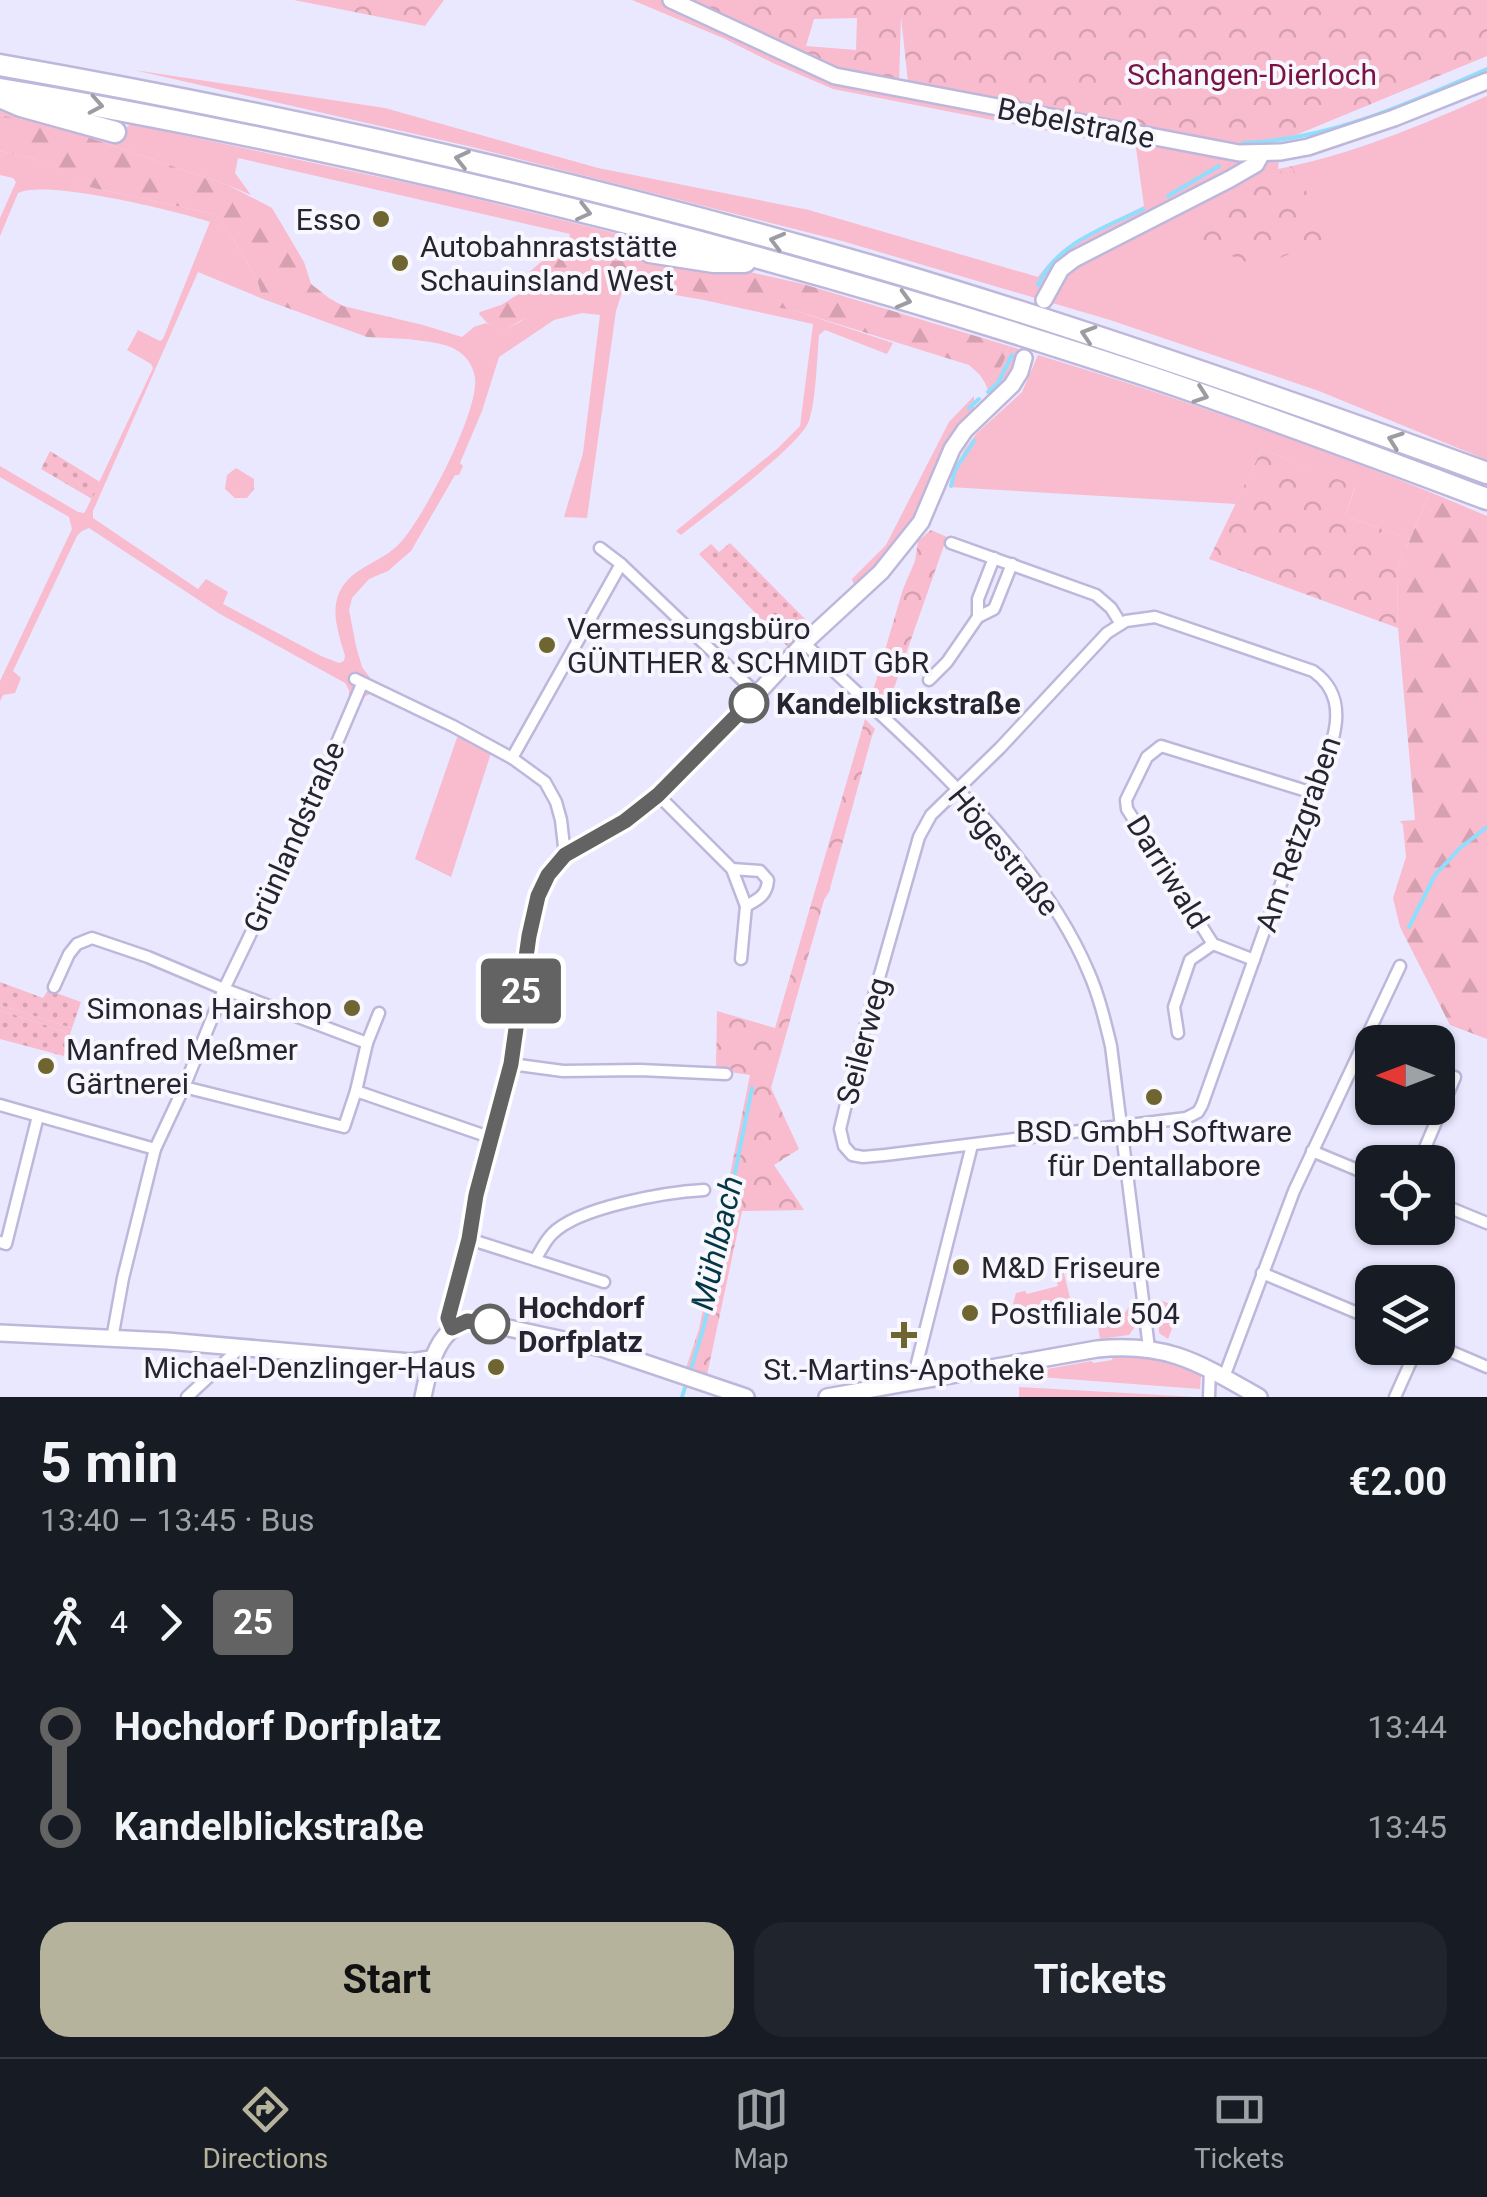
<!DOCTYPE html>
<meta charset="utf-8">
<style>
body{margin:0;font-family:Roboto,sans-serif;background:#20242c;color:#f1f3f6;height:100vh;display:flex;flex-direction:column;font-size:38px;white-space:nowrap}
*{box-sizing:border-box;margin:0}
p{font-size:32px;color:#9ea1a6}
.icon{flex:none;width:55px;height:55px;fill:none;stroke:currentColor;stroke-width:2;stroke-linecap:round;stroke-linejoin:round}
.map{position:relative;height:1397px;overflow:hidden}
.side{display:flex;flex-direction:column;background:#171b24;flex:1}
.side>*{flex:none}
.badge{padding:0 20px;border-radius:8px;font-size:35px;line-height:65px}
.needle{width:65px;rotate:270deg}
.buttons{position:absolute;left:1355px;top:1025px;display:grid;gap:20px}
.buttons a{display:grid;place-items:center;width:100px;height:100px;border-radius:20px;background:#171b24;box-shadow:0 2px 8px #0004;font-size:50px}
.map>.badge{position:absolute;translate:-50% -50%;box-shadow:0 0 0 5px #fff}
.legs{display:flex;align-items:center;gap:15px;height:110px;padding:0 40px;font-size:32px}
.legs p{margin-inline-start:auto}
.headline{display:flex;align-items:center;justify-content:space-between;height:170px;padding:0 40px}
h1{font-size:55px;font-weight:700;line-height:75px}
.primary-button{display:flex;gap:20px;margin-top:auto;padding:20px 40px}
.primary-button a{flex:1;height:115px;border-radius:30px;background:#b6b39d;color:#111;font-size:40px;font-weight:700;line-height:115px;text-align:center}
.primary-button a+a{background:#20242c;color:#f1f3f6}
ul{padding:0 40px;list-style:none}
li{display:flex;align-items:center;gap:35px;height:100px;font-size:38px}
li i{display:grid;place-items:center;width:15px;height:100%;margin:0 12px;background:currentColor}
li i::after{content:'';width:25px;height:25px;margin:-12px;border:8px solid;border-radius:50%;background:#171b24}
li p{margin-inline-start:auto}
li:first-child i{background:linear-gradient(#0000 50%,currentColor 0)}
li:last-child i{background:linear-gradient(currentColor 50%,#0000 0)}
.tabs{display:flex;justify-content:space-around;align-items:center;height:140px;border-top:2px solid #363941;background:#171b24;font-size:28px;color:#9ea1a6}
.tabs a{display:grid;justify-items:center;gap:5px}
.tabs .active{color:#b6b39d}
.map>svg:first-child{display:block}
.grass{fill:#f9bbce}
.forest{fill:url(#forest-firs)}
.park{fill:url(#park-crowns);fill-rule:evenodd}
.garden{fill:url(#garden-dots)}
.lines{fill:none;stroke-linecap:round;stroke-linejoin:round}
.stream{stroke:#8edffe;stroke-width:4}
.street-casing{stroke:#bdb8db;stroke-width:15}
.secondary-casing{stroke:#bdb8db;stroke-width:20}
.highway-casing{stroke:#bdb8db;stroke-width:25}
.street{stroke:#fff;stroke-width:10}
.secondary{stroke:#fff;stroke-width:15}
.highway{stroke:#fff;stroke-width:20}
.oneway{stroke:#9d9ca2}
.line-1-casing{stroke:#fff;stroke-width:22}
.line-1{stroke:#646363;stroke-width:15}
.poi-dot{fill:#6e6531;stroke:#f8f7fe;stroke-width:4}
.stop-1-dot{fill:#fff;stroke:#646363;stroke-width:5}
.labels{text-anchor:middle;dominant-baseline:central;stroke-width:8;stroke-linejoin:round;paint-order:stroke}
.park-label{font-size:30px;fill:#7a1344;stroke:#f8f7fe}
.street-label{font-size:30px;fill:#262431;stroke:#f8f7fe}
.poi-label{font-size:30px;fill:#262431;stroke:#f8f7fe;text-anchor:start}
.stop-label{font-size:30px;font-weight:bold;fill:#262431;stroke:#f8f7fe;text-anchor:start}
.water-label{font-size:32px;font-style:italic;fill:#033746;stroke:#f8f7fe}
</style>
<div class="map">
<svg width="1487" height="1397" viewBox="0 0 1487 1397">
<defs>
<pattern id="forest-firs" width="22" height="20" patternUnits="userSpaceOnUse" patternTransform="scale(2.5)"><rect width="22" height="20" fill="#f9bbce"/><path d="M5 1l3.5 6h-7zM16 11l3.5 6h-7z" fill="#d5a1b1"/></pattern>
<pattern id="park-crowns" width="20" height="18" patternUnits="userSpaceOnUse" patternTransform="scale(2.5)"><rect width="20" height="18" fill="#f9bbce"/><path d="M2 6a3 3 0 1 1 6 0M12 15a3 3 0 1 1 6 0" fill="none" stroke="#d5a1b1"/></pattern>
<pattern id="garden-dots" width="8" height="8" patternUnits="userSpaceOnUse" patternTransform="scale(2.5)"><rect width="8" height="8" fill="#f9bbce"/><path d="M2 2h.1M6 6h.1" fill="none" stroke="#d5a1b1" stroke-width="1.8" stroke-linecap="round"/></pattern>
</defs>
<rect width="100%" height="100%" fill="#eae8fe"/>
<!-- grass -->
<g class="grass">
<path d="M 632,0 L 680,0 L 841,72 L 1250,145 L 1281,144 L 1278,169 C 1350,155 1420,126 1487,96 L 1487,460 L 1319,391 L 1110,320 L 842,241 L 472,147 L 134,70 L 385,108 L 598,168 L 809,210 L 1038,277 C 1063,241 1106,225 1144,206 L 1136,148 L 833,89 L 775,64 L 723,38 Z"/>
<path d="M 0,107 L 113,137 L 131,124 L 440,190 L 647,241 L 646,261 L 609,261 L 796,311 L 893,343 L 887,354 L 825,330 L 819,335 C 817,358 816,400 809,421 C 801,445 706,515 681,535 L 676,531 L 777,449 L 800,426 L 813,324 L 704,300 L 624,286 L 616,311 L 587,518 L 564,517 L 583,453 L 600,315 L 582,313 L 554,320 L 499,357 L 482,411 L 460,463 L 463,466 L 459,475 L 455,475 L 411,551 L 388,571 L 369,579 L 352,598 L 349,610 L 356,646 L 362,667 L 374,683 L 457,721 L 451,731 L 370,694 L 361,698 L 251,932 L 249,926 L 267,891 L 349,703 L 349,690 L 345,683 L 220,614 L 89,528 L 82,531 L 77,536 L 13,671 L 21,678 L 15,693 L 3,695 L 0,701 L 0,681 L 72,529 L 69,517 L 0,477 L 0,466 L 78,512 L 84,513 L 86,510 L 153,368 L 151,364 L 127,350 L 138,330 L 160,341 L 163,339 L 210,222 C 176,211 47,179 18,193 L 0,236 L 0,218 L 16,182 L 13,178 L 0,175 L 0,151 L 31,158 L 68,172 L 89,187 L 214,214 L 231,235 L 257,280 L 263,299 L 198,272 L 93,511 L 93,518 L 198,589 L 206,579 L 228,592 L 223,604 L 321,656 L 339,663 L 344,661 L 345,656 C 340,638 331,615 338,596 C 348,567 381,564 400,543 C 424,517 479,412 475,378 C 474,370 470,362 465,357 C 452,342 427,342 408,339 L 423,325 L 462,337 L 474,327 L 486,323 L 489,325 L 499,320 L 503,330 L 520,322 L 566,282 L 571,274 L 560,255 L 567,252 L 570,234 L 238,158 L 235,173 L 251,195 L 228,185 L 58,127 L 0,115 Z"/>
<path d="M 1009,346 L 1022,350 L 1020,357 L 997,393 L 991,397 L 985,383 C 1000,375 1004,362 1009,346 Z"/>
<path d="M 1038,355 C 1171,395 1301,441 1430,492 L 1410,539 L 1345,516 L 1355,487 L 1262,449 L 1236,504 L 949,487 L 953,470 L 965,449 L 977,433 L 1022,392 Z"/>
<path d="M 974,396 L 974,409 L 946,443 L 902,540 L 855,588 L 852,579 L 886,545 L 949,422 Z"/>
<path d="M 458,735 L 491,753 L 451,877 L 415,859 Z"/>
<path d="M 0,1005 L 72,1028 L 69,1037 L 63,1031 L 0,1010 Z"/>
<path d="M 1062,1265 L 1071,1302 L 1010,1315 L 1016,1293 L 1025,1291 L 1027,1294 L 1058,1286 L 1056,1277 L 1060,1275 L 1058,1266 Z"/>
<path d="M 1159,1300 L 1171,1304 L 1169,1312 L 1173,1315 L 1177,1306 L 1180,1307 L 1168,1339 L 1159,1333 L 1158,1315 L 1162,1317 L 1164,1313 L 1161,1311 Z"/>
<path d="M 1133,1301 L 1136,1325 L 1129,1335 L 1100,1339 L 1098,1327 L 1114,1324 L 1120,1317 L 1122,1317 Z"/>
<path d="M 1129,1355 L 1159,1358 L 1201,1374 L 1200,1389 L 1013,1375 L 1092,1361 L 1093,1363 L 1112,1360 L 1113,1356 Z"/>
<path d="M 1019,1387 L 1196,1397 L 1019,1397 Z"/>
</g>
<!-- forest -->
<g class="forest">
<path d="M 0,115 L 58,127 L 228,185 L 272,208 L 304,262 L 311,284 L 329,298 L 343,306 L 423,325 L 408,339 L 367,337 L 263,299 L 257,280 L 231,235 L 214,214 L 89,187 L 67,172 L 31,158 L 0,151 Z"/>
<path d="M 560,255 L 571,274 C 559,296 526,320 503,330 L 498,321 L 489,325 L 479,314 L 480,312 L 501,305 L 533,285 L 527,274 L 541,262 Z"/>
<path d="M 609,261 L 646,261 L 750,272 L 803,284 L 1009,346 C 1004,362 1000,375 985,383 L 980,375 L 969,365 L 796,311 L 607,274 Z"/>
<path d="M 236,468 L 254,479 L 254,489 L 247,498 L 235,498 L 225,489 L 227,475 Z"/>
<path d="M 1430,492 L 1487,516 L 1487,1039 L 1450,1025 L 1400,927 L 1393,898 L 1406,857 L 1403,825 L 1400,821 L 1415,820 L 1398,628 L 1397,570 Z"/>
</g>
<!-- park -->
<g class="park">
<path d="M 294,0 L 444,0 L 425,26 Z"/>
<path d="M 680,0 L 1487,0 L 1487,56 L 1260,150 L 908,82 L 901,17 L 899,84 L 841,72 ZM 857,18 L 856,50 L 806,46 L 814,19 Z"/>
<path d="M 1291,166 L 1333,236 L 1258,267 L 1173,231 Z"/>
<path d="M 1262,449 L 1355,486 L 1345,516 L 1410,539 L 1397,570 L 1398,628 L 1209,559 Z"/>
<path d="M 931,530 L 947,537 L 888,705 L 873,691 L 903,589 L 915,561 L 918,541 Z"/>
<path d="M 865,719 L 875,729 L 872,736 L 829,892 L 824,900 L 771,1088 L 799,1149 L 774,1165 L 804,1210 L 742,1211 L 707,1375 L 686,1368 L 699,1329 L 750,1075 L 716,1070 L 717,1011 L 775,1028 Z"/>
</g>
<!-- garden -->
<g class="garden">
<path d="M 50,451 L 100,482 L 92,499 L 41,469 Z"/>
<path d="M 730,543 L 811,625 L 789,648 L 699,554 L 711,544 L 719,552 Z"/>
<path d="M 0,982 L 43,998 L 48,990 L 81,1002 L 72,1028 L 0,1005 Z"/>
<path d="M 0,1010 L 63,1031 L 69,1037 L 64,1056 L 0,1039 Z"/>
</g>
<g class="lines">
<!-- stream -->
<g class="stream">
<path d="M 1243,143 C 1328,140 1410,103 1487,69"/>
<path d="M 1168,196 L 1219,166"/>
<path d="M 1038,285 C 1056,243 1105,228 1143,209"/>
<path d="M 988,392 L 998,383 L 1012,355"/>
<path d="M 969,408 L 979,399"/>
<path d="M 951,486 L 955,470 L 974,441"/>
<path d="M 1409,927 L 1435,875 L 1460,848 L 1487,827"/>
<path d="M 690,1372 L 704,1326 L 752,1088"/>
<path d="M 682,1397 L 687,1381"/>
</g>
<!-- street casing -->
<g class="street-casing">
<g id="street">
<path d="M 951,543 L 1096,595 L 1111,608 L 1121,624"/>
<path d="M 600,548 L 621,564 L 757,694"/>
<path d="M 978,617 L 994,609 L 1012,564"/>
<path d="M 1155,617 L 1313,671 C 1337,688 1340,711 1333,738 L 1202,1105 L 1198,1112 L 1186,1118 L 885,1155 L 863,1157 L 852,1155 L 844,1146 L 840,1129 L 862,1038 L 919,837 L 931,815 L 1000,748 L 1107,633 L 1126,621 Z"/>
<path d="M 804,643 C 902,736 1036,846 1089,973 C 1099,996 1105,1021 1111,1046 L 1149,1348"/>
<path d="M 355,679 L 453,726 L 512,758 L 545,782 L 556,802 L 561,820 L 565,855"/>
<path d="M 929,680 L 947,662 L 978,617 L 978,599 L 994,558"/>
<path d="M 512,758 L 621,564"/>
<path d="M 658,795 L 732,869 L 746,906 L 741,959"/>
<path d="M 732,869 L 760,871 L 768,880 C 767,895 759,899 746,906"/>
<path d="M 1254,960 L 1213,944 L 1127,809 L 1126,800 L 1147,757 L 1161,746 L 1313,793"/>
<path d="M 54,987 L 69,954 L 77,944 L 92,938 L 148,957 L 224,989 L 367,1043"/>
<path d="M 379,1013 L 367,1043 L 356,1091 L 492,1138"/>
<path d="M 1178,1033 L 1174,1007 L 1190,960 L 1213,944"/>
<path d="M 511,1064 L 563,1071 L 640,1070 L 726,1074"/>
<path d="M 184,1087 L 344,1127 L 356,1091"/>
<path d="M 0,1105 L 155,1149"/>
<path d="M 1312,1151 L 1372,1176"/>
<path d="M 1419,1162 L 1455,1077"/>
<path d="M 1438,1203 L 1487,1223"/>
<path d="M 469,1239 L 604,1282"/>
<path d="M 0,1242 L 6,1244 L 38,1116"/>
<path d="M 535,1260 C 540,1252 545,1241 552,1234 C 578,1207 667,1192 704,1190"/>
<path d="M 1262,1273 L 1372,1319"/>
<path d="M 112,1339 L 123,1278 L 155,1149 L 184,1087 L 224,989 L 292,848 L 362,684"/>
<path d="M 1438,1346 L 1487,1367"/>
<path d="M 1224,1377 L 1294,1191 L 1400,966"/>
<path d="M 912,1383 L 972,1145"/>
<path d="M 187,1397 L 241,1347"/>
<path d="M 1209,1397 L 1210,1369"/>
<path d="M 1395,1397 L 1417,1348"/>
</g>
</g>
<!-- secondary casing -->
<g class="secondary-casing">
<g id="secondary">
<path d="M 671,0 L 835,76 L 1239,153 L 1281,152 L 1308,147 L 1394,118 L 1487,81"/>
<path d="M 1044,300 L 1061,269 L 1074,259 L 1230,179 L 1256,164 L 1262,153"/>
<path d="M 452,1328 L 448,1318 L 469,1239 L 476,1195 L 511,1064 L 529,936 L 538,896 L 548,875 L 565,855 L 604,834 L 629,819 L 658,795 L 733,720 L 804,643 L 881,572 L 921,522 L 952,449 L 965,430 L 1012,385 L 1020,372 L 1024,358"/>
<path d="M 0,1333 L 167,1341 L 411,1362 L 430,1359"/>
<path d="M 423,1397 C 429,1367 438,1322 476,1321 L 601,1348 L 746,1397"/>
<path d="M 827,1397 L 1097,1349 C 1168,1342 1199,1363 1259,1397"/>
</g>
</g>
<!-- highway casing -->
<g class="highway-casing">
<g id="highway">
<path d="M 0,65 C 301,118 599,186 892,272 C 1093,332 1290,401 1487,473"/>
<path d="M 0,89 C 128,110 254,136 381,164 C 641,222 899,293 1151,377 C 1264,415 1375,457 1487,499"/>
<path d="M 0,97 L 21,106 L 115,132"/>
<path d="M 650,252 L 714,262 L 745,262"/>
</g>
</g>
<!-- street -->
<use href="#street" class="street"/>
<!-- secondary -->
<use href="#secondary" class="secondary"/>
<!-- highway -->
<use href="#highway" class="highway"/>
</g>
<!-- one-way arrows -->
<defs><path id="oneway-chevron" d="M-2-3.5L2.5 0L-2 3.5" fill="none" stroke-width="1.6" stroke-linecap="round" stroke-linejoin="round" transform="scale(2.5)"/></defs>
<g class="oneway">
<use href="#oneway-chevron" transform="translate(96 105) rotate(10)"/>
<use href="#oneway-chevron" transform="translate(462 159) rotate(-167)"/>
<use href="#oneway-chevron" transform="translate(584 212) rotate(14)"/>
<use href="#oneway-chevron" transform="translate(777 241) rotate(-165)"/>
<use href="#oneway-chevron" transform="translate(904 300) rotate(16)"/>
<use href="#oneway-chevron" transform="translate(1088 334) rotate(-162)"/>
<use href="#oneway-chevron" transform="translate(1201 395) rotate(19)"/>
<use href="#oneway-chevron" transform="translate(1395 440) rotate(-160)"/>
</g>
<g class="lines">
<!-- line-1 casing -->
<g class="line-1-casing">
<path id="line-1" d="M 490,1324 L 467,1321 L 452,1328 L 448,1318 L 469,1239 L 476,1195 L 511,1064 L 529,936 L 538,896 L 548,875 L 565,855 L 625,821 L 658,795 L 749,703"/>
</g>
<!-- line-1 -->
<use href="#line-1" class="line-1"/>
</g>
<!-- markers -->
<g class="poi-dot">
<circle cx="381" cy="219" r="10"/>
<circle cx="400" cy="263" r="10"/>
<circle cx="547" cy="645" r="10"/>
<circle cx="352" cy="1008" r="10"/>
<circle cx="46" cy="1066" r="10"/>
<circle cx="1154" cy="1097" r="10"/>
<circle cx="961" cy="1267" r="10"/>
<circle cx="970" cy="1313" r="10"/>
<path d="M899 1320h10v10h10v10h-10v10h-10v-10h-10v-10h10z"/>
<circle cx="496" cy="1367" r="10"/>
</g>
<g class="stop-1-dot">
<circle cx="749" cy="703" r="18"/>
<circle cx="490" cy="1324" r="18"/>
</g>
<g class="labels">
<!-- park labels -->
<g class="park-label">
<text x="1252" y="74">Schangen-Dierloch</text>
</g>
<!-- street labels -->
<g class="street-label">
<text transform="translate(1076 123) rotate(11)">Bebelstraße</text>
<text transform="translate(1298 834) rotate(-71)">Am Retzgraben</text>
<text transform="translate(294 837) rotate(-66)">Grünlandstraße</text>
<text transform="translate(1004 851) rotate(51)">Högestraße</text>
<text transform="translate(1168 872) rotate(58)">Darriwald</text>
<text transform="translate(863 1041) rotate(-75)">Seilerweg</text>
</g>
<!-- poi labels -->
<g class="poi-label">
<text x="361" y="219" text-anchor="end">Esso</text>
<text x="420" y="246">Autobahnraststätte<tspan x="420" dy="34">Schauinsland West</tspan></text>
<text x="567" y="628">Vermessungsbüro<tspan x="567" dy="34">GÜNTHER &amp; SCHMIDT GbR</tspan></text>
<text x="332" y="1008" text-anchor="end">Simonas Hairshop</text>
<text x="66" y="1049">Manfred Meßmer<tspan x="66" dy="34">Gärtnerei</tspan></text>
<text x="1154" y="1131" text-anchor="middle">BSD GmbH Software<tspan x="1154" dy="34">für Dentallabore</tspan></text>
<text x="981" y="1267">M&amp;D Friseure</text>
<text x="990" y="1313">Postfiliale 504</text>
<text x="476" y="1367" text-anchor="end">Michael-Denzlinger-Haus</text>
<text x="904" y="1369" text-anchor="middle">St.-Martins-Apotheke</text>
</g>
<!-- stop labels -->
<g class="stop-label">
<text x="776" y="703">Kandelblickstraße</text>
<text x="518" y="1307">Hochdorf<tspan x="518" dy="34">Dorfplatz</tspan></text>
</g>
<!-- water labels -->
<g class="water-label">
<text transform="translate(717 1243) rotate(-77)">Mühlbach</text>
</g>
</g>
</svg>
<div class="buttons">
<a><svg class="needle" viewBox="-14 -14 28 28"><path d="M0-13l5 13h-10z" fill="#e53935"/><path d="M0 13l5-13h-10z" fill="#9ea1a6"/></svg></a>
<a><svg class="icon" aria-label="locate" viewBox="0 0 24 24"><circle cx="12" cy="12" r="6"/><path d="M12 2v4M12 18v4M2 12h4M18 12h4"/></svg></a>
<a><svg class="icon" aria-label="layers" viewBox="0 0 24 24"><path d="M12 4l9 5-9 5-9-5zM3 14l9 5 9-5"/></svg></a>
</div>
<b class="badge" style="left:521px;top:991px;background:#646363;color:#fff">25</b>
</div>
<section class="side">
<div class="headline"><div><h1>5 min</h1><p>13:40 – 13:45 · Bus</p></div><b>€2.00</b></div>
<div class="legs"><svg class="icon" aria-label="walk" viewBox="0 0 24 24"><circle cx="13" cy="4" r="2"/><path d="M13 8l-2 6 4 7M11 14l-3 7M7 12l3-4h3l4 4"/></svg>4<svg class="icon" aria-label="forward" viewBox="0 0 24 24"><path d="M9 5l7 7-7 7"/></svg><b class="badge" style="background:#646363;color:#fff">25</b></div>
<ul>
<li><i style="color:#646363"></i><b>Hochdorf Dorfplatz</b><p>13:44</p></li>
<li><i style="color:#646363"></i><b>Kandelblickstraße</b><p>13:45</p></li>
</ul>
<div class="primary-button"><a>Start</a><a>Tickets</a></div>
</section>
<nav class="tabs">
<a class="active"><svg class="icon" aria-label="directions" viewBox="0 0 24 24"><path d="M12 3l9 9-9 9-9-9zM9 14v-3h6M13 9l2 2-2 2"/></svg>Directions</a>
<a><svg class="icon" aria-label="map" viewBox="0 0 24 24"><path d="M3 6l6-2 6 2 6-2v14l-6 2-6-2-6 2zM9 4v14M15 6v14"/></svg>Map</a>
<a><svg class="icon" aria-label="tickets" viewBox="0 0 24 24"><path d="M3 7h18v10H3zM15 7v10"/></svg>Tickets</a>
</nav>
